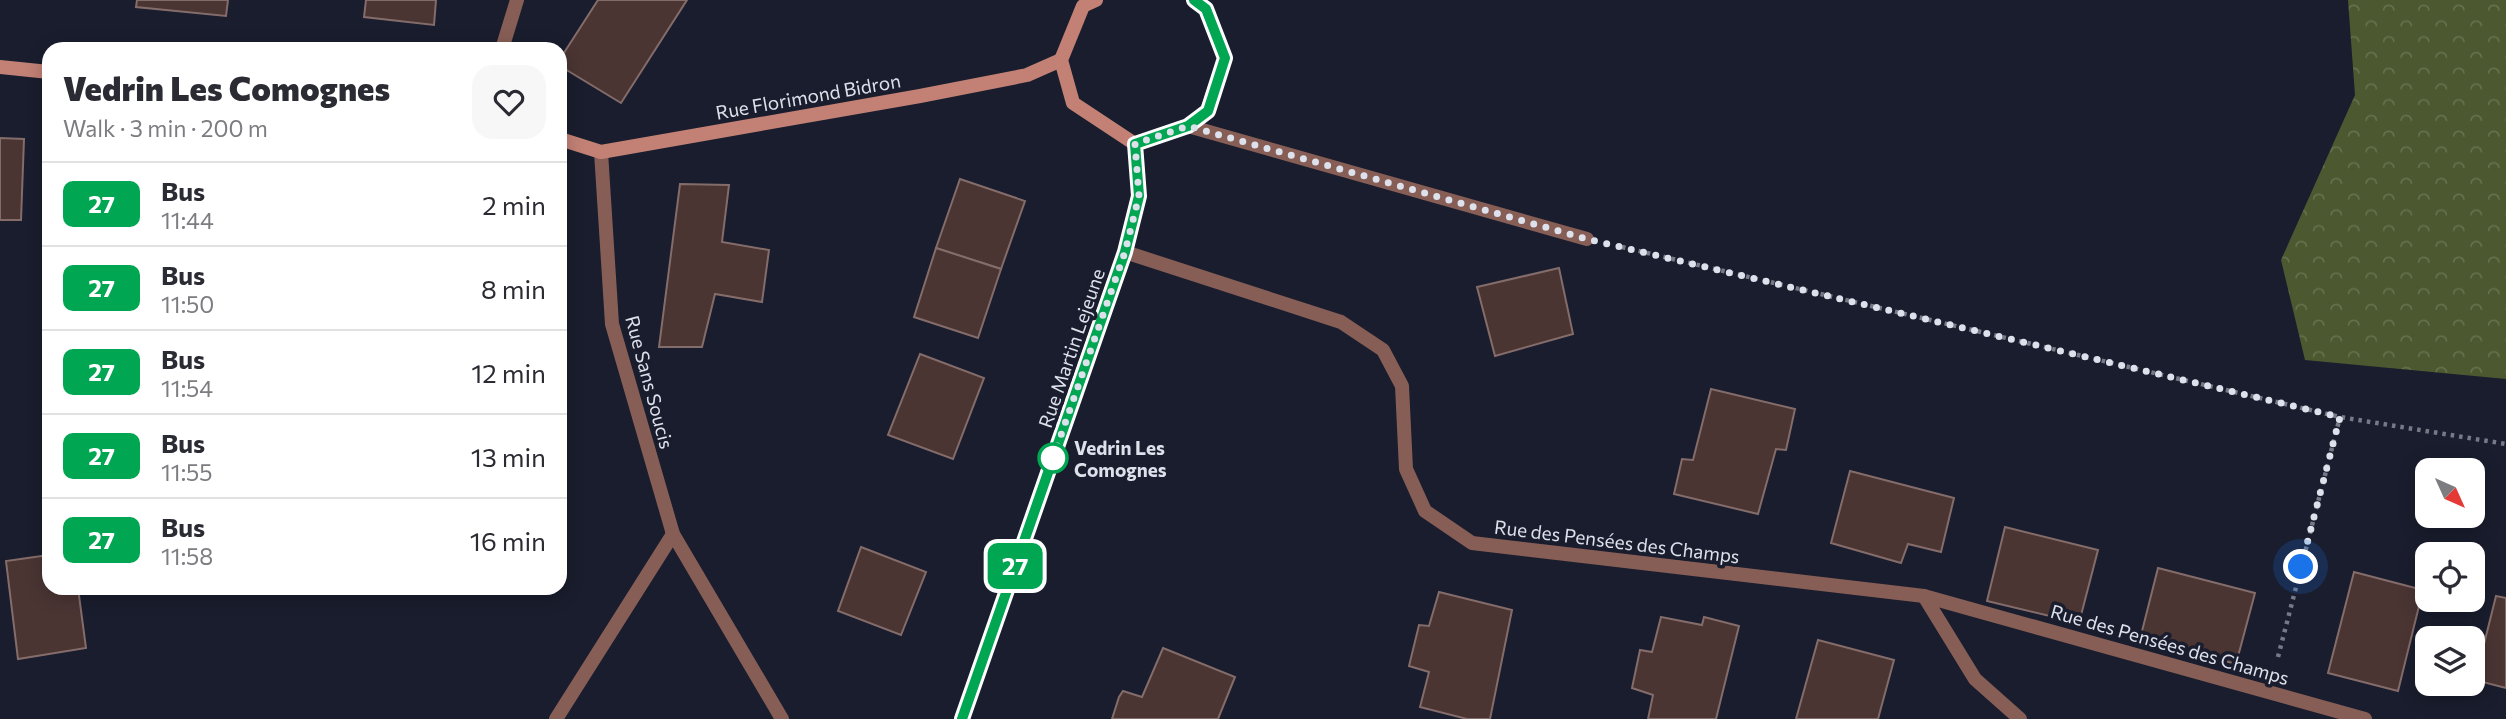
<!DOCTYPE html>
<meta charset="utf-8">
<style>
body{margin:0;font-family:Commissioner,sans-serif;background:#f7f7f7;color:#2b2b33;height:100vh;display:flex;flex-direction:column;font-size:26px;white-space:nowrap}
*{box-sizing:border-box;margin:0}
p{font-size:23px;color:#7c7c81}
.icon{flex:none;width:38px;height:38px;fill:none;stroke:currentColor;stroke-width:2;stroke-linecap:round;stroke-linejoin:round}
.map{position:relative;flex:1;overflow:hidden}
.panel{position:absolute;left:42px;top:42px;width:525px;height:553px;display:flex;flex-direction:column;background:#fff;border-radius:21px;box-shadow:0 4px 18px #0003}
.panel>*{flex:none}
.badge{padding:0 14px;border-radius:10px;font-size:24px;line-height:46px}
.needle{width:46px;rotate:135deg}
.fabs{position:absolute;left:2415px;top:458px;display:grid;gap:14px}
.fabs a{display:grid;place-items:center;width:70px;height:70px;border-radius:14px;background:#fff;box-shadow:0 4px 18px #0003;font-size:35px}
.you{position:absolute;width:35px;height:35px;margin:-18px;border:5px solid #fff;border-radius:50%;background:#1a73e8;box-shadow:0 0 0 10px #1a73e833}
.map>.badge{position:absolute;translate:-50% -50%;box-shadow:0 0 0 4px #fff}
.round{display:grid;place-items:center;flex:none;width:74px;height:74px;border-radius:21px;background:#f7f7f7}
.headline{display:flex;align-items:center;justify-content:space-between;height:119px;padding:0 21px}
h1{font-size:33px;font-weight:800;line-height:52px}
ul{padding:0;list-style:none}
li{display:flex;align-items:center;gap:21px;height:84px;padding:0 21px;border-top:2px solid #e1e1e2}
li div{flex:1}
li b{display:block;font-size:26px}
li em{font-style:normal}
li .badge{min-width:77px;font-weight:700;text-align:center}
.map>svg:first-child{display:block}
.forest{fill:url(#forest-crowns)}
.building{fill:#4a3533;stroke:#846c6a;stroke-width:2}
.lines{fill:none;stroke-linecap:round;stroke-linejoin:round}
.path{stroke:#767a88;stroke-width:4.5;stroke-dasharray:3.5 5;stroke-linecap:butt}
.lane{stroke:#875e56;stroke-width:14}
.street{stroke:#875e56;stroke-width:14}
.secondary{stroke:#c38175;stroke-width:14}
.line-casing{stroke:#fff;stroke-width:16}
.line{stroke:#00a651;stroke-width:10}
.walk{stroke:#dde1ec;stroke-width:7;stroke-dasharray:0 12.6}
.stop-dot{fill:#fff;stroke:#00a651;stroke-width:3.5}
.labels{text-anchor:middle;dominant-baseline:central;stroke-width:7;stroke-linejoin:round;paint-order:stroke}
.street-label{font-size:19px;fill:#dde1ec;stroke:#191d2d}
.stop-label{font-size:19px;font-weight:bold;fill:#dde1ec;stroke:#191d2d;text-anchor:start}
</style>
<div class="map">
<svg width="2506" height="719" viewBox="0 0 2506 719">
<defs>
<pattern id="forest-crowns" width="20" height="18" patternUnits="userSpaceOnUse" patternTransform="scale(1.75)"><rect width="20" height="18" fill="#4c582f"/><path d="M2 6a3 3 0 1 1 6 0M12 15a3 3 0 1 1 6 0" fill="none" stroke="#65704d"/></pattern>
</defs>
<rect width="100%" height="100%" fill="#191d2d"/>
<!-- forest -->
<path class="forest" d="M 2348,0 L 2506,0 L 2506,379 L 2305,360 L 2281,260 L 2355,95 Z"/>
<!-- building -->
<g class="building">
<path d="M 137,0 L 228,0 L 226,16 L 136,7 Z"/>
<path d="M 366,0 L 436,0 L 434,25 L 364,17 Z"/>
<path d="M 598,0 L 687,0 L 621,103 L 560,66 L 560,59 Z"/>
<path d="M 0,138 L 24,139 L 21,220 L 0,220 Z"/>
<path d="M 960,179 L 1025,201 L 1001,269 L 936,248 Z"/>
<path d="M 680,184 L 729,185 L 722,242 L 769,250 L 762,302 L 715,294 L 702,347 L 659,347 Z"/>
<path d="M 936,248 L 1001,269 L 978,338 L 914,317 Z"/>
<path d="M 1559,268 L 1573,334 L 1495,356 L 1477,287 Z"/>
<path d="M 920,354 L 984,378 L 953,459 L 888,435 Z"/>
<path d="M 1711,389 L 1795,409 L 1786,450 L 1776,449 L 1758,514 L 1674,494 L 1682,459 L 1693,460 Z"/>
<path d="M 1850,471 L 1954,498 L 1941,552 L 1908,544 L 1901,563 L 1831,543 Z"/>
<path d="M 2005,527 L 2098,550 L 2079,623 L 1987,601 Z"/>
<path d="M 861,547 L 926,572 L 901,635 L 838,611 Z"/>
<path d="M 49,555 L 49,588 L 78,588 L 86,648 L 18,659 L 6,561 Z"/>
<path d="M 2158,568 L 2255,593 L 2236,664 L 2140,639 Z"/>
<path d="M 2354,572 L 2423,590 L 2398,691 L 2328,673 Z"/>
<path d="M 1439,592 L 1512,610 L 1490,719 L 1467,719 L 1420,707 L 1429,672 L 1409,666 L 1419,625 L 1429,626 Z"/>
<path d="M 2496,596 L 2506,598 L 2506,688 L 2475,680 Z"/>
<path d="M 1661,617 L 1702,625 L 1704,617 L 1739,626 L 1716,719 L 1648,719 L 1653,695 L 1632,688 L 1640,650 L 1652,652 Z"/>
<path d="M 1818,640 L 1894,660 L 1878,719 L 1796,719 Z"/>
<path d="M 1163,648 L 1235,677 L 1218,719 L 1112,719 L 1119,697 L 1123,691 L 1142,697 Z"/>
</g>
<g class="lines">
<!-- path -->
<g class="path">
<path d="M 1622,247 L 2340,417 L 2506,444"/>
<path d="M 2278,657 L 2340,417"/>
</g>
<!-- lane -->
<path class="lane" d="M 1188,126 L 1587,239"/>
<!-- street -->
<g class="street">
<path d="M 502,49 L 517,0"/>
<path d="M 601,152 L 612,324 L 673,534 L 782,719"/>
<path d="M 1125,252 L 1341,322 L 1383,350 L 1402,386 L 1406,469 L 1425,511 L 1472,543 L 1924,596 L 2365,719"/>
<path d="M 1924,596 L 1975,679 L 2020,719"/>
<path d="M 556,719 L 673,534"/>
</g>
<!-- secondary -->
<g class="secondary">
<path d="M 1096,0 L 1083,6 L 1061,60 L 1073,103 L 1135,144"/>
<path d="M 0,67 L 49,72"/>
<path d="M 560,139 L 601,152 L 920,96 L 1027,75 L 1061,60"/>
<path d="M 1135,144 L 1188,126 L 1207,111 L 1225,58 L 1206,9 L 1194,0"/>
<path d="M 962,719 L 1125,252 L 1139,196 L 1135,144"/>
</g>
</g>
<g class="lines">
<!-- line casing -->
<g class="line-casing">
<path id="line" d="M 962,719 L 1125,252 L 1139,196 L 1135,144 L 1188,126 L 1208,111 L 1225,58 L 1206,9 L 1194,0"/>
</g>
<!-- line -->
<use href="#line" class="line"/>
<!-- walk -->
<path class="walk" d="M 1053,458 L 1125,252 L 1139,196 L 1135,144 L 1188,126 L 1587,239 L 2340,417 L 2301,567"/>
</g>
<!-- markers -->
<circle class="stop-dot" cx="1053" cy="458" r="14"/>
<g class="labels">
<!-- street labels -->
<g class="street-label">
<text transform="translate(808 96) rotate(-10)">Rue Florimond Bidron</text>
<text transform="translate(1071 348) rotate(-71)">Rue Martin Lejeune</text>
<text transform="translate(650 382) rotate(75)">Rue Sans Soucis</text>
<text transform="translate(1617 541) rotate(7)">Rue des Pensées des Champs</text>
<text transform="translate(2170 644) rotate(16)">Rue des Pensées des Champs</text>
</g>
<!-- stop labels -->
<g class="stop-label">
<text x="1074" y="447">Vedrin Les<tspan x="1074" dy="22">Comognes</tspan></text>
</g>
</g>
</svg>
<div class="fabs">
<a><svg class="needle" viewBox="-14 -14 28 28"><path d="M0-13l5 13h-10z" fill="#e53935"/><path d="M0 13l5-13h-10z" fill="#7c7c81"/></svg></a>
<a><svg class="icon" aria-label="locate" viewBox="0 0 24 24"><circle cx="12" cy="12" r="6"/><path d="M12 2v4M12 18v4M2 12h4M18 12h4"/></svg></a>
<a><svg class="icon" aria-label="layers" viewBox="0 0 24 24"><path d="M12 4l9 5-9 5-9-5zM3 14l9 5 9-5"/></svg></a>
</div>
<div class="you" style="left:2301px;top:567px"></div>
<b class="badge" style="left:1015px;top:566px;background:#00a651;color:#fff">27</b>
<section class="panel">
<div class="headline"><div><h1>Vedrin Les Comognes</h1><p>Walk · 3 min · 200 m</p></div><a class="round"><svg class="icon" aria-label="heart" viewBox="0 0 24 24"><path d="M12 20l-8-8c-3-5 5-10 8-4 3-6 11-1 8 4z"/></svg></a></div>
<ul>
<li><span class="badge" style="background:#00a651;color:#fff">27</span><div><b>Bus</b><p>11:44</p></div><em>2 min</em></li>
<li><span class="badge" style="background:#00a651;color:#fff">27</span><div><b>Bus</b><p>11:50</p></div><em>8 min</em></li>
<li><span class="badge" style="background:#00a651;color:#fff">27</span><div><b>Bus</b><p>11:54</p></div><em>12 min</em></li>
<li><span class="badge" style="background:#00a651;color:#fff">27</span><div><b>Bus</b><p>11:55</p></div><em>13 min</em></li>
<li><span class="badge" style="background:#00a651;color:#fff">27</span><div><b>Bus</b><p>11:58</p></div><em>16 min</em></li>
</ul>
</section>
</div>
